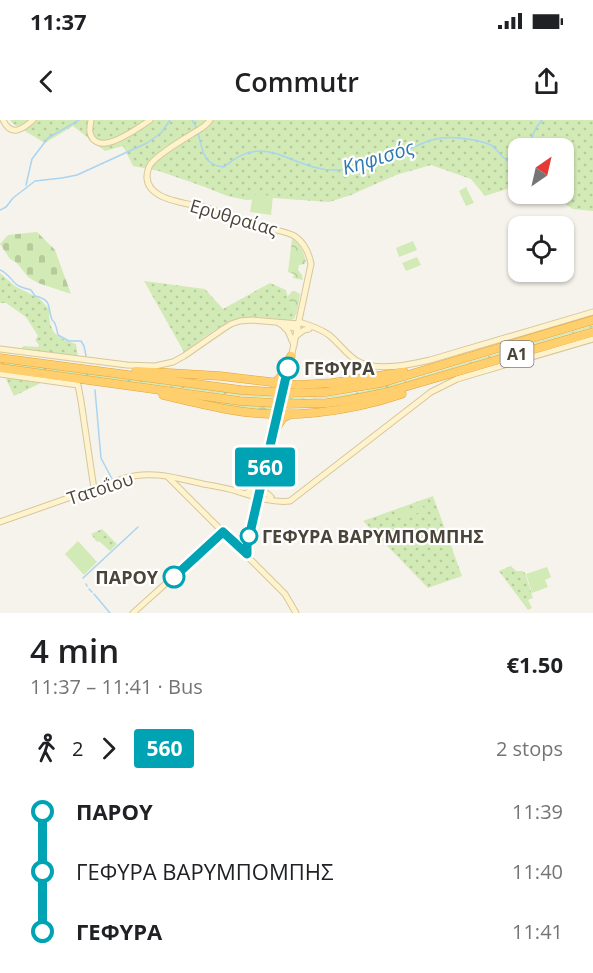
<!DOCTYPE html>
<meta charset="utf-8">
<style>
body{margin:0;font-family:"Open Sans",sans-serif;background:#f2f2f2;color:#202124;height:100vh;display:flex;flex-direction:column;font-size:22px;white-space:nowrap}
*{box-sizing:border-box;margin:0}
p{font-size:20px;color:#757577}
.icon{flex:none;width:33px;height:33px;fill:none;stroke:currentColor;stroke-width:2;stroke-linecap:round;stroke-linejoin:round}
.map{position:relative;height:493px;overflow:hidden}
.side{display:flex;flex-direction:column;background:#fff;flex:1}
.side>*{flex:none}
.badge{padding:0 12px;border-radius:4px;font-size:21px;line-height:39px}
.needle{width:39px;rotate:34deg}
.fabs{position:absolute;left:508px;top:18px;display:grid;gap:12px}
.fabs a{display:grid;place-items:center;width:66px;height:66px;border-radius:12px;background:#fff;box-shadow:0 2px 4px #0004;font-size:30px}
.map>.badge{position:absolute;translate:-50% -50%;box-shadow:0 0 0 3px #fff}
.legs{display:flex;align-items:center;gap:9px;height:66px;padding:0 30px;font-size:20px}
.legs p{margin-inline-start:auto}
.headline{display:flex;align-items:center;justify-content:space-between;height:102px;padding:0 30px}
h1{font-size:33px;font-weight:600;line-height:45px}
ul{padding:0 30px;list-style:none}
li{display:flex;align-items:center;gap:21px;height:60px;font-size:22px}
li i{display:grid;place-items:center;width:9px;height:100%;margin:0 8px;background:currentColor}
li i::after{content:'';width:15px;height:15px;margin:-8px;border:4px solid;border-radius:50%;background:#fff}
li p{margin-inline-start:auto}
li:first-child i{background:linear-gradient(#0000 50%,currentColor 0)}
li:last-child i{background:linear-gradient(currentColor 50%,#0000 0)}
.status{display:flex;justify-content:space-between;align-items:center;height:42px;padding:0 30px;background:#fff;direction:ltr}
.status svg{height:16px;fill:currentColor}
header{display:flex;justify-content:space-between;align-items:center;height:78px;padding:0 30px;background:#fff;font-size:27px;font-weight:600}
.map>svg:first-child{display:block}
.grass{fill:url(#grass-dots)}
.forest{fill:url(#forest-crowns)}
.cemetery{fill:url(#cemetery-stones)}
.garden{fill:#d2eab5}
.lines{fill:none;stroke-linecap:round;stroke-linejoin:round}
.stream{stroke:#a9d4f2;stroke-width:1.5}
.secondary-casing{stroke:#d6c79b;stroke-width:7}
.highway-casing{stroke:#e0a43c;stroke-width:9}
.secondary{stroke:#fff3cd;stroke-width:5}
.highway{stroke:#ffcf6e;stroke-width:8}
.secondary-bridge-casing{stroke:#d6c79b;stroke-width:7;stroke-linecap:butt}
.secondary-bridge{stroke:#fff3cd;stroke-width:5}
.line-1-casing{stroke:#fff;stroke-width:14}
.line-1{stroke:#00a3b4;stroke-width:9}
.stop-1-dot{fill:#fff;stroke:#00a3b4;stroke-width:3}
.labels{text-anchor:middle;dominant-baseline:central;stroke-width:4.5;stroke-linejoin:round;paint-order:stroke}
.shield{fill:#fff;stroke:#817c74;stroke-width:1.5}
.shield-label{font-size:16px;font-weight:bold;fill:#4b4439}
.street-label{font-size:18px;fill:#4b4439;stroke:#fff}
.stop-label{font-size:18px;font-weight:bold;fill:#4b4439;stroke:#fff;text-anchor:start}
.water-label{font-size:20px;font-style:italic;fill:#2e7ab2;stroke:#fff}
</style>
<div class="status"><b>11:37</b><svg viewBox="0 0 49 12"><path d="M0 12V9h3v3zM5 12V6h3v6zM10 12V3h3v9zM15 12V0h3v12zM26 1h20v11H26zM47 4h2v5h-2z"/></svg></div>
<header><svg class="icon" aria-label="back" viewBox="0 0 24 24"><path d="M15 5l-7 7 7 7"/></svg>Commutr<svg class="icon" aria-label="share" viewBox="0 0 24 24"><path d="M12 15V3M7 8l5-5 5 5M5 13v7h14v-7"/></svg></header>
<div class="map">
<svg width="593" height="493" viewBox="0 0 593 493">
<defs>
<pattern id="grass-dots" width="8" height="8" patternUnits="userSpaceOnUse" patternTransform="scale(1.5)"><rect width="8" height="8" fill="#d2eab5"/><path d="M2 2h.1M6 6h.1" fill="none" stroke="#b6ca9c" stroke-width="1.8" stroke-linecap="round"/></pattern>
<pattern id="forest-crowns" width="20" height="18" patternUnits="userSpaceOnUse" patternTransform="scale(1.5)"><rect width="20" height="18" fill="#d2eab5"/><path d="M2 6a3 3 0 1 1 6 0M12 15a3 3 0 1 1 6 0" fill="none" stroke="#b6ca9c"/></pattern>
<pattern id="cemetery-stones" width="16" height="16" patternUnits="userSpaceOnUse" patternTransform="scale(1.5)"><rect width="16" height="16" fill="#d2eab5"/><path d="M2 7V4a2 2 0 0 1 4 0v3zM10 15v-3a2 2 0 0 1 4 0v3z" fill="#b6ca9c"/></pattern>
</defs>
<rect width="100%" height="100%" fill="#f6f3ec"/>
<!-- grass -->
<g class="grass">
<path d="M 10,0 L 593,0 L 593,91 L 573,89 L 549,74 L 564,74 L 564,28 L 519,28 L 519,65 L 485,76 L 471,59 L 431,45 L 396,55 L 351,75 L 329,82 L 273,78 L 246,80 L 227,76 L 205,67 L 159,51 L 133,46 L 123,26 L 105,31 L 73,6 L 45,23 L 13,4 Z"/>
<path d="M 0,153 L 15,166 L 40,179 L 49,189 C 49,213 55,217 76,224 L 78,237 L 21,230 L 22,227 L 24,226 L 38,227 L 39,225 L 35,220 L 38,216 L 26,197 L 6,183 L 0,183 Z"/>
<path d="M 144,161 L 205,169 L 223,189 L 270,163 L 286,170 L 289,182 L 297,192 L 294,199 C 282,203 269,197 256,197 C 226,197 207,216 184,232 Z"/>
<path d="M 593,205 L 593,207 L 383,269 L 342,277 L 326,278 L 289,279 L 240,276 L 0,244 L 0,242 L 240,274 L 289,278 L 326,277 L 360,272 L 399,263 Z"/>
<path d="M 7,258 L 41,262 L 41,263 L 14,276 L 6,259 Z"/>
<path d="M 433,376 L 462,456 L 428,468 L 363,401 Z"/>
<path d="M 102,409 L 117,424 L 110,431 L 99,421 L 97,422 L 91,414 Z"/>
<path d="M 511,446 L 516,451 L 523,451 L 525,453 L 533,478 L 528,480 L 532,488 L 528,490 L 499,451 Z"/>
</g>
<!-- forest -->
<g class="forest">
<path d="M 292,119 C 300,123 304,133 306,142 L 305,144 L 299,145 L 298,150 L 302,155 L 303,160 L 293,158 L 294,154 L 288,152 Z"/>
<path d="M 292,171 L 295,171 L 300,174 L 297,192 L 288,180 L 288,176 Z"/>
<path d="M 165,272 L 275,286 L 273,292 L 235,288 Z"/>
</g>
<!-- cemetery -->
<path class="cemetery" d="M 37,112 L 55,130 L 71,174 L 38,163 L 28,157 L 17,143 L 10,139 L 0,124 L 8,115 Z"/>
<!-- garden -->
<g class="garden">
<path d="M 466,67 L 474,83 L 466,86 L 459,71 Z"/>
<path d="M 253,74 L 273,76 L 271,95 L 250,92 Z"/>
<path d="M 413,121 L 417,130 L 399,137 L 396,128 Z"/>
<path d="M 417,137 L 421,145 L 406,151 L 402,143 Z"/>
<path d="M 422,385 L 425,390 L 405,398 L 399,398 L 398,394 L 401,392 L 403,389 L 415,390 Z"/>
<path d="M 78,421 L 97,442 L 84,455 L 65,434 Z"/>
<path d="M 547,447 L 551,457 L 545,460 L 548,467 L 532,473 L 526,454 Z"/>
</g>
<g class="lines">
<!-- stream -->
<g class="stream">
<path d="M 192,0 L 197,9"/>
<path d="M 198,13 C 203,30 202,45 224,47 C 267,9 291,51 336,50 C 354,50 378,42 394,36 C 419,26 431,15 459,18 C 469,19 482,21 491,25 C 496,28 499,34 504,38 C 507,41 512,43 516,44 L 519,41"/>
<path d="M 527,28 L 536,8 L 542,0"/>
<path d="M 26,65 L 32,39 L 48,18 L 79,0"/>
<path d="M 0,90 L 6,87 L 13,78 L 35,61 L 62,58 L 77,55 L 147,23 L 161,13 L 170,0"/>
<path d="M 0,150 C 8,153 10,159 16,164 C 20,168 26,168 31,170 L 35,176 C 53,180 47,187 52,200 C 53,201 55,202 55,204 C 57,208 57,211 58,215 L 69,221 L 81,221 L 84,226 L 86,236"/>
<path d="M 95,270 L 101,338 L 112,359"/>
<path d="M 83,458 L 138,407"/>
<path d="M 86,464 L 87,466"/>
<path d="M 89,469 L 92,472"/>
<path d="M 94,474 L 110,493"/>
</g>
<!-- secondary casing -->
<g class="secondary-casing">
<g id="secondary">
<path d="M 3,0 C 11,17 22,10 33,0"/>
<path d="M 91,0 C 90,7 88,13 93,19 C 96,22 101,24 106,23 C 117,22 140,7 150,0"/>
<path d="M 210,0 C 205,8 199,9 192,14 C 182,20 152,38 149,47 C 136,81 189,83 208,88 C 218,91 228,97 238,100 C 247,103 256,106 265,108 C 275,110 287,111 296,117 C 305,124 309,133 311,144 L 291,238"/>
<path d="M 299,202 C 309,205 321,209 329,215 C 339,223 346,234 357,241 C 376,252 410,245 430,240 L 593,192"/>
<path d="M 280,204 L 298,209"/>
<path d="M 282,205 L 288,211 L 294,225"/>
<path d="M 296,216 L 304,210 L 309,209"/>
<path d="M 0,229 L 127,245 L 155,246 L 173,242 L 184,236 L 223,209 L 231,204 L 240,201 L 252,200 L 299,204"/>
<path d="M 0,254 L 78,265 L 81,281 L 94,369"/>
<path d="M 168,357 L 285,474 L 296,493"/>
<path d="M 262,364 L 265,372 L 271,377"/>
<path d="M 248,372 L 256,368 L 261,363"/>
<path d="M 0,402 L 125,358 C 152,350 176,358 203,364 C 215,366 228,368 239,372 C 255,377 273,383 290,381 L 431,272 L 457,259 L 593,219"/>
<path d="M 247,434 L 247,426 L 278,293"/>
<path d="M 133,493 L 223,412"/>
</g>
</g>
<!-- highway casing -->
<g class="highway-casing">
<g id="highway">
<path d="M 0,238 L 241,270 L 289,273 L 326,272 L 381,263 L 593,200"/>
<path d="M 0,248 L 240,281 L 289,284 L 327,283 L 343,281 L 384,273 L 593,212"/>
<path d="M 136,251 L 220,256 L 297,265 L 332,263 L 404,252"/>
<path d="M 273,263 C 283,259 287,245 291,236"/>
<path d="M 163,275 C 185,280 208,286 231,290 C 287,300 348,292 402,274"/>
<path d="M 274,311 L 283,298 L 289,295"/>
</g>
</g>
<!-- secondary -->
<use href="#secondary" class="secondary"/>
<!-- highway -->
<use href="#highway" class="highway"/>
<!-- secondary-bridge casing -->
<g class="secondary-bridge-casing">
<path id="secondary-bridge" d="M 278,290 L 284,268"/>
</g>
<!-- secondary-bridge -->
<use href="#secondary-bridge" class="secondary-bridge"/>
</g>
<g class="lines">
<!-- line-1 casing -->
<g class="line-1-casing">
<path id="line-1" d="M 174,457 L 223,412 L 247,434 L 247,426 L 288,248"/>
</g>
<!-- line-1 -->
<use href="#line-1" class="line-1"/>
</g>
<!-- markers -->
<g class="stop-1-dot">
<circle cx="288" cy="248" r="10"/>
<circle cx="249" cy="416" r="8"/>
<circle cx="174" cy="457" r="10"/>
</g>
<g class="labels">
<!-- shield labels -->
<rect class="shield" x="500.5" y="221" width="33" height="26" rx="4.5"/>
<g class="shield-label">
<text x="517" y="234">Α1</text>
</g>
<!-- street labels -->
<g class="street-label">
<text transform="translate(234 97) rotate(16)">Ερυθραίας</text>
<text transform="translate(100 368) rotate(-18)">Τατοΐου</text>
</g>
<!-- stop labels -->
<g class="stop-label">
<text x="304" y="248">ΓΕΦΥΡΑ</text>
<text x="262" y="416">ΓΕΦΥΡΑ ΒΑΡΥΜΠΟΜΠΗΣ</text>
<text x="158" y="457" text-anchor="end">ΠΑΡΟΥ</text>
</g>
<!-- water labels -->
<g class="water-label">
<text transform="translate(378 37) rotate(-17)">Κηφισός</text>
</g>
</g>
</svg>
<div class="fabs">
<a><svg class="needle" viewBox="-14 -14 28 28"><path d="M0-13l5 13h-10z" fill="#e53935"/><path d="M0 13l5-13h-10z" fill="#757577"/></svg></a>
<a><svg class="icon" aria-label="locate" viewBox="0 0 24 24"><circle cx="12" cy="12" r="6"/><path d="M12 2v4M12 18v4M2 12h4M18 12h4"/></svg></a>
</div>
<b class="badge" style="left:265px;top:347px;background:#00a3b4;color:#fff">560</b>
</div>
<section class="side">
<div class="headline"><div><h1>4 min</h1><p>11:37 – 11:41 · Bus</p></div><b>€1.50</b></div>
<div class="legs"><svg class="icon" aria-label="walk" viewBox="0 0 24 24"><circle cx="13" cy="4" r="2"/><path d="M13 8l-2 6 4 7M11 14l-3 7M7 12l3-4h3l4 4"/></svg>2<svg class="icon" aria-label="forward" viewBox="0 0 24 24"><path d="M9 5l7 7-7 7"/></svg><b class="badge" style="background:#00a3b4;color:#fff">560</b><p>2 stops</p></div>
<ul>
<li><i style="color:#00a3b4"></i><b>ΠΑΡΟΥ</b><p>11:39</p></li>
<li><i style="color:#00a3b4"></i><span>ΓΕΦΥΡΑ ΒΑΡΥΜΠΟΜΠΗΣ</span><p>11:40</p></li>
<li><i style="color:#00a3b4"></i><b>ΓΕΦΥΡΑ</b><p>11:41</p></li>
</ul>
</section>
